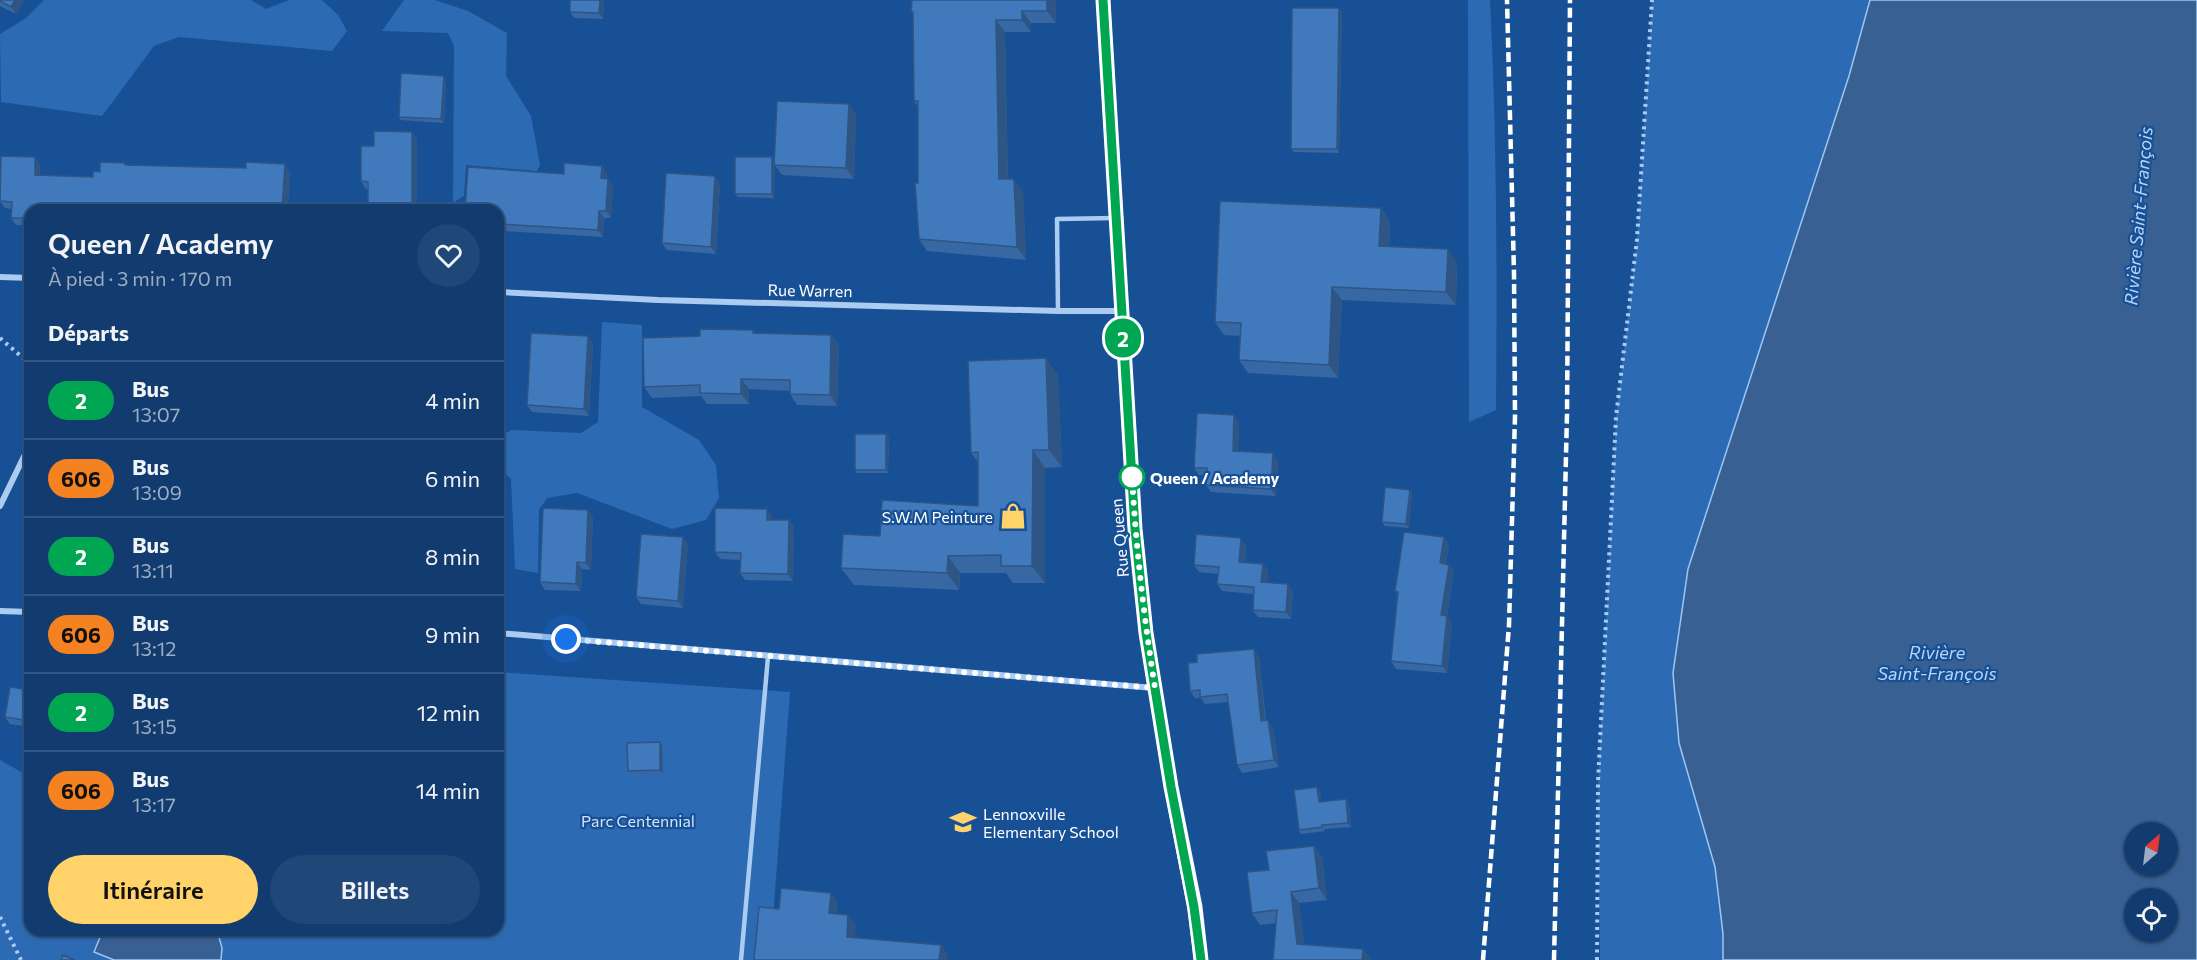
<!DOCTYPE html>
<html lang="fr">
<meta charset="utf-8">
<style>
body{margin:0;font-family:Commissioner,sans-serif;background:#1f4778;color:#f1f3f6;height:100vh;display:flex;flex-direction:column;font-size:22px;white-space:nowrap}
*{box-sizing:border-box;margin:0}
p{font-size:20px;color:#9cadc3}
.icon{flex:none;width:33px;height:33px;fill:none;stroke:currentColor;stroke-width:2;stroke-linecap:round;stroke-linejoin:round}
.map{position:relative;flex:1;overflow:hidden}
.sheet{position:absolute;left:24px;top:204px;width:480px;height:732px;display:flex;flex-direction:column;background:#123c70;border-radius:18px;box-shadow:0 2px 4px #0004,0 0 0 2px #315683}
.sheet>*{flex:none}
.badge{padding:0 12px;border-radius:20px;font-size:21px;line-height:39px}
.needle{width:39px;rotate:28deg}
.tools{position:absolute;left:2124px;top:822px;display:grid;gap:12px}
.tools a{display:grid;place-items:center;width:54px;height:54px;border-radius:50%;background:#123c70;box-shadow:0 2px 4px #0004,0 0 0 2px #315683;font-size:30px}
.you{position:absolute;width:30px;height:30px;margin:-15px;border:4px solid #fff;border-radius:50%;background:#1a73e8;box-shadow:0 0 0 9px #1a73e833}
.map>.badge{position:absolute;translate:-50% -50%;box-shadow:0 0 0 3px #fff}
h2{padding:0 24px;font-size:22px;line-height:54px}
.round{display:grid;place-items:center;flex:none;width:63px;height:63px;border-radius:32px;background:#1f4778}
.head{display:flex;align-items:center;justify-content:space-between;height:102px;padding:0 24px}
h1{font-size:28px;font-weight:600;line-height:45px}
.button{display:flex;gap:12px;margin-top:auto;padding:12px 24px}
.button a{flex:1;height:69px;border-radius:36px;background:#ffd36a;color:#111;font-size:24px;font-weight:600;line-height:69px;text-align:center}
.button a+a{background:#1f4778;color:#f1f3f6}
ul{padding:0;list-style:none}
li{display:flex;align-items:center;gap:18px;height:78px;padding:0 24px;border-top:2px solid #315683}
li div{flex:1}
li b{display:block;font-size:22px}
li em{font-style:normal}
li .badge{min-width:66px;font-weight:700;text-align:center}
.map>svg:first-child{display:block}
.green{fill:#2c6ab4}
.water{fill:#386093;stroke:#9dc6f3;stroke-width:1.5;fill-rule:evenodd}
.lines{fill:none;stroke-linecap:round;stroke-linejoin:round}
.path{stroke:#abcbf1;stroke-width:4;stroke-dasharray:3 4.5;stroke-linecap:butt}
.lane{stroke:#abcbf1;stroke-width:4.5}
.street{stroke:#abcbf1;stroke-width:6}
.primary{stroke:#f4f8ff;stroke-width:15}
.rail{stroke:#fff;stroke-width:4.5;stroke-dasharray:10 4.5;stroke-linecap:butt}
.wall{fill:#3868a3}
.shaded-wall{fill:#2e5584}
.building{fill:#4179bd;stroke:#2e5584;stroke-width:1.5}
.line-casing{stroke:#fff;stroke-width:14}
.line{stroke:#00a651;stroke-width:9}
.walk{stroke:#fff;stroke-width:6;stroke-dasharray:0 10.8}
.stop-dot{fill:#fff;stroke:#00a651;stroke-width:3}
.labels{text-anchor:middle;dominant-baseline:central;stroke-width:4.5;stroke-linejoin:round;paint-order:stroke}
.street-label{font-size:16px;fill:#fff;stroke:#185096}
.stop-label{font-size:16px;font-weight:bold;fill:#fff;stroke:#185096;text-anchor:start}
.poi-label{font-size:16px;fill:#fff;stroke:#185096;text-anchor:end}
.park-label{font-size:16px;fill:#d2e5fb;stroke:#185096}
.water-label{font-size:18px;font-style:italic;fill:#b7d5f7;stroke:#185096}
</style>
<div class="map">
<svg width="2197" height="960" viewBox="0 0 2197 960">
<rect width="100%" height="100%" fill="#185096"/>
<!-- green -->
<g class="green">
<path d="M 44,0 L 251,0 L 266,9 L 289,0 L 322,0 L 338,15 L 347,31 L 332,51 L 179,37 L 154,46 L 102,116 L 1,102 L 0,34 L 26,18 Z"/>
<path d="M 404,0 L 435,0 L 468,11 L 507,33 L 506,76 L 531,116 L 540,165 L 537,171 L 466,165 L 464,196 L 453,203 L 454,46 L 448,33 L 382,31 Z"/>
<path d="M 1468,0 L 1490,0 C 1497,137 1497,273 1496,410 L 1469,422 Z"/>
<path d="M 1652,0 L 1870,0 L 1849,76 L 1688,569 L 1673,673 L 1679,743 L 1715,867 L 1723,934 L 1723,960 L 1600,960 L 1598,782 L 1616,417 L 1637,239 Z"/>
<path d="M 602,322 L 642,325 L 642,407 L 699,440 L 716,465 L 719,498 L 706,520 L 672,529 L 577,493 L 547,498 L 539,510 L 538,573 L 515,569 L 511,479 L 498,467 L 498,437 L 512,430 L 581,433 L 598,422 Z"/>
<path d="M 498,672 L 790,692 L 773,918 L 762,960 L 0,960 L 0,760 L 30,777 L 30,930 L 498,930 Z"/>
</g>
<!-- water -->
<g class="water">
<path d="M 1870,0 L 2197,0 L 2197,960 L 1723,960 L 1723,934 L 1715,867 L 1679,743 L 1673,673 L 1688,569 L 1849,76 ZM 2134,832 L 2168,832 L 2168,866 L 2134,866 ZM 2134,898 L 2168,898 L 2168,932 L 2134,932 Z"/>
<path d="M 103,930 L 178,930 L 192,935 L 204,930 L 217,930 L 222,948 L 221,960 L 114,960 L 94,952 Z"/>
</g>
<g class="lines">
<!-- path -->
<g class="path">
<path d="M 0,338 L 30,364"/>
<path d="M 0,917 L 21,960"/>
<path d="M 1597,960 L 1598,782 L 1616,417 L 1637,239 L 1652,0"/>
</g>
<!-- lane -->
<g class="lane">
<path d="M 1058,311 L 1057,219 L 1115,218"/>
<path d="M 741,960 L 768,657"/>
</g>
<!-- street -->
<g class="street">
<path d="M 0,277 L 30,278"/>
<path d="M 498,292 L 658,300 L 1058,311 L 1121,311"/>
<path d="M 0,506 L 30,444"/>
<path d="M 0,611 L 30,612"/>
<path d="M 498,633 L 1154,688"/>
</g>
<!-- primary -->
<path class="primary" d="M 1103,0 L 1135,529 L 1146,633 L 1171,787 L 1195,907 L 1201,960"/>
<!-- rail -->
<g class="rail">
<path d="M 1483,960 L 1509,625 L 1515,416 L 1514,273 L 1507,0"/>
<path d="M 1554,960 L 1567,414 L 1570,0"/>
</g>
</g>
<!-- wall -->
<g class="wall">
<path d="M 0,0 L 24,0 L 16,14 L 0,6 Z"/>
<path d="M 604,0 L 603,19 L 574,18 L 570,12 Z"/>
<path d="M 912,0 L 1056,0 L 1056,23 L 1031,23 L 1031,32 L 1005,32 L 1008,179 L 1023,191 L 1026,260 L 927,251 L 919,239 L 918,107 L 914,101 L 913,14 L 911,12 Z"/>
<path d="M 1342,12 L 1339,153 L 1294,152 L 1291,149 Z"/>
<path d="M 446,79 L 444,123 L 401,120 L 399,117 Z"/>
<path d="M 849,104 L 856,115 L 854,179 L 782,175 L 775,165 L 774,198 L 738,197 L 735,194 L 772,157 L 775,161 Z"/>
<path d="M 412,132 L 417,139 L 417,210 L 368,210 L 368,189 L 366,189 L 361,181 L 374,146 Z"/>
<path d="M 40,164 L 40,175 L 93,177 L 100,172 L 127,165 L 290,172 L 288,210 L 30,210 L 30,225 L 16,225 L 11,218 L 11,209 L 5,208 L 0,201 Z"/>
<path d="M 607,173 L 607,179 L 613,186 L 611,218 L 604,218 L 603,237 L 504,231 L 503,242 L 498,241 L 498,210 L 564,174 Z"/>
<path d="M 720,183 L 716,254 L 667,250 L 662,243 Z"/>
<path d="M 1381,208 L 1390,222 L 1389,247 L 1457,263 L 1456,305 L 1342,300 L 1338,378 L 1248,373 L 1239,360 L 1240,336 L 1224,335 L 1215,322 Z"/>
<path d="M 753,330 L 755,333 L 831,335 L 839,345 L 837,406 L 797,405 L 790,394 L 790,391 L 749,389 L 749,404 L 707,404 L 701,396 L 652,398 L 644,387 L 700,336 Z"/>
<path d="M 593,343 L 589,416 L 532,412 L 527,405 Z"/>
<path d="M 1046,358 L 1058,376 L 1062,467 L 1045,468 L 1045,583 L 1013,583 L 1006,573 L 960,573 L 959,590 L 854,585 L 841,568 L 880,536 L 978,506 L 978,462 L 971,453 Z"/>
<path d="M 1239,422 L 1238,451 L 1278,460 L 1276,496 L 1211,492 L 1206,485 L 1207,475 L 1199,475 L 1194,468 Z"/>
<path d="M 886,434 L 889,437 L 888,473 L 857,473 L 855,470 Z"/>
<path d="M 1410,490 L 1412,493 L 1409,528 L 1385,526 L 1382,522 Z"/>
<path d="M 767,509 L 772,516 L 772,520 L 789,520 L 794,527 L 793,581 L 745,580 L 740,573 L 741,560 L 720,559 L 715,552 Z"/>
<path d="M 593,517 L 591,570 L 582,569 L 581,591 L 545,590 L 540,582 Z"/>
<path d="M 1444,537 L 1449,545 L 1446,564 L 1449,565 L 1454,572 L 1447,616 L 1452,623 L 1447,673 L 1396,669 L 1391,661 L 1397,594 L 1395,591 Z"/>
<path d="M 688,544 L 683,608 L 641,604 L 636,597 Z"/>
<path d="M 1246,545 L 1245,562 L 1263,564 L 1268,571 L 1267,583 L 1288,584 L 1293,592 L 1291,619 L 1258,617 L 1253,610 L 1254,594 L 1222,591 L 1217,584 L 1218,574 L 1199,572 L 1194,565 Z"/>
<path d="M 30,651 L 30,727 L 10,724 L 5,717 L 23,689 Z"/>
<path d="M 1259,657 L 1266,720 L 1273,727 L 1279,767 L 1242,773 L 1237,765 L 1228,702 L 1205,704 L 1201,698 L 1195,698 L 1190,691 Z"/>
<path d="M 660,742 L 662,746 L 663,774 L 630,775 L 628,771 Z"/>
<path d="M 1320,790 L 1321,802 L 1349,803 L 1351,827 L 1324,829 L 1325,831 L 1301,834 L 1299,830 Z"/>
<path d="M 1314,846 L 1322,857 L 1327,900 L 1299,903 L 1304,944 L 1363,949 L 1371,960 L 1273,960 L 1276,923 L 1260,925 L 1252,913 L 1269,870 Z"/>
</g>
<!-- shaded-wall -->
<g class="shaded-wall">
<path d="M 15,0 L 24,0 L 16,14 L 11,7 Z"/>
<path d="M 600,0 L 604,0 L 603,19 L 599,13 Z"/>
<path d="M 1047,0 L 1056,0 L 1056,23 L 1047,11 Z"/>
<path d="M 1339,8 L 1342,12 L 1339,153 L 1337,149 Z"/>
<path d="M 1022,11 L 1031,23 L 1031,32 L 1022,20 Z"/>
<path d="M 996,20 L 1005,32 L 1008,192 L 999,179 Z"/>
<path d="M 444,76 L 446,79 L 444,123 L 441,119 Z"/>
<path d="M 849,104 L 856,115 L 854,179 L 846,168 Z"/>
<path d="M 412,132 L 417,139 L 417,210 L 412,210 Z"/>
<path d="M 35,157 L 40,164 L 40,182 L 35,175 Z"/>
<path d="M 772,157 L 775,161 L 774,198 L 772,194 Z"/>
<path d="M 285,164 L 290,172 L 288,210 L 282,210 Z"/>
<path d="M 602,166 L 607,173 L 606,185 L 601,178 Z"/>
<path d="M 715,176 L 720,183 L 716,254 L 711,247 Z"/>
<path d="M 608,179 L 613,186 L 611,218 L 606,211 Z"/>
<path d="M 1014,179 L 1023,191 L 1026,260 L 1017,247 Z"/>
<path d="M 1381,208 L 1390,222 L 1388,260 L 1379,246 Z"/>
<path d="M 599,211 L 604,218 L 603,237 L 598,230 Z"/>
<path d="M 499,224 L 504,231 L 503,242 L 498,235 Z"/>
<path d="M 1448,249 L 1457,263 L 1456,305 L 1446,292 Z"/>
<path d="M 1332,287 L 1342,300 L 1338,378 L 1329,365 Z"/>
<path d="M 831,335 L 839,345 L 837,406 L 830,395 Z"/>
<path d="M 588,336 L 593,343 L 589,416 L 584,409 Z"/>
<path d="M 1046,358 L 1058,376 L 1062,467 L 1049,450 Z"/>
<path d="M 741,379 L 749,389 L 749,404 L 741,394 Z"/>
<path d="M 1234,415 L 1239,422 L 1238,458 L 1233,451 Z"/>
<path d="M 886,434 L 889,437 L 888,473 L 886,470 Z"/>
<path d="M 1033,450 L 1045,468 L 1045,583 L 1032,566 Z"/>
<path d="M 1273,453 L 1278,460 L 1276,496 L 1271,489 Z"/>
<path d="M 1410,490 L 1412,493 L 1409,528 L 1406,524 Z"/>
<path d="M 767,509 L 772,516 L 772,527 L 767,520 Z"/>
<path d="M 588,510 L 593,517 L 591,570 L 586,563 Z"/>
<path d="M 789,520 L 794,527 L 793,581 L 788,574 Z"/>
<path d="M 683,537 L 688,544 L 683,608 L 678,601 Z"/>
<path d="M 1444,537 L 1449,545 L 1445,570 L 1440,563 Z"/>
<path d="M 1241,538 L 1246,545 L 1244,569 L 1239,562 Z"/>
<path d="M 948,556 L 960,573 L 959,590 L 947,573 Z"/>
<path d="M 577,562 L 582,569 L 581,591 L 576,584 Z"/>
<path d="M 1263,564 L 1268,571 L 1266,589 L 1261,582 Z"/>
<path d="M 1449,565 L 1454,572 L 1447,616 L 1452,623 L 1447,673 L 1442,666 L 1441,615 Z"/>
<path d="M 1288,584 L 1293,592 L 1291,619 L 1286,612 Z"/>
<path d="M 1254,649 L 1259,657 L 1266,728 L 1261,721 Z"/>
<path d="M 1268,720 L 1273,727 L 1279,767 L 1274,760 Z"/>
<path d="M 660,742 L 662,746 L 663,774 L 660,770 Z"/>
<path d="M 1317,787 L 1320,790 L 1322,806 L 1319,802 Z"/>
<path d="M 1346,799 L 1349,803 L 1351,827 L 1348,823 Z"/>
<path d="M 1314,846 L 1322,857 L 1327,900 L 1319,888 Z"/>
<path d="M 1291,892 L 1299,903 L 1306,956 L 1297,944 Z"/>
<path d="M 831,893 L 838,903 L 836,923 L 829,913 Z"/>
<path d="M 848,915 L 856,925 L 854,947 L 847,937 Z"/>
<path d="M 941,945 L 948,955 L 947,960 L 939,960 Z"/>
<path d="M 1363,949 L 1371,960 L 1362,960 Z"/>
</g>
<!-- building -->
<g class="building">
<path d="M 0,0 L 15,0 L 11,7 L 0,1 Z"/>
<path d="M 570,0 L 600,0 L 599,13 L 570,12 Z"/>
<path d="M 912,0 L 1047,0 L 1047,11 L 1022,11 L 1022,20 L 996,20 L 999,179 L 1014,179 L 1017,247 L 919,239 L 915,183 L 918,183 L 918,101 L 914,101 L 913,12 L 911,12 Z"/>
<path d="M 1292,8 L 1339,8 L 1337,149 L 1291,149 Z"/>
<path d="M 401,73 L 444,76 L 441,119 L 399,117 Z"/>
<path d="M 777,101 L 849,104 L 846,168 L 774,165 Z"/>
<path d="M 374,131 L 412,132 L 412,210 L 368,210 L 368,182 L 361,181 L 361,146 L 374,146 Z"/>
<path d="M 1,156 L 35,157 L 35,175 L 93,177 L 93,171 L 100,172 L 100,162 L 125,163 L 125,165 L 246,168 L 246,162 L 285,164 L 282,210 L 30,210 L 30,218 L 11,218 L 12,202 L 0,201 Z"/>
<rect x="735" y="157" width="37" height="37"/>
<path d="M 564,163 L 602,166 L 601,178 L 608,179 L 606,211 L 599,211 L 598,230 L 499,224 L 498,235 L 498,210 L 465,210 L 468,167 L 564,174 Z"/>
<path d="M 666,173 L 715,176 L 711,247 L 662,243 Z"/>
<path d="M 1220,201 L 1381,208 L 1379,246 L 1448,249 L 1446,292 L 1332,287 L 1329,365 L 1239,360 L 1241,323 L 1215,322 Z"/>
<path d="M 700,329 L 753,330 L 753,333 L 831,335 L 830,395 L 790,394 L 790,380 L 741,379 L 741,394 L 700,393 L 700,385 L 644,387 L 643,338 L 700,336 Z"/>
<path d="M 531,333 L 588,336 L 584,409 L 527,405 Z"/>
<path d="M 1046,358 L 1049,450 L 1033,450 L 1032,566 L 1001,566 L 1001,555 L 948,556 L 947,573 L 841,568 L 843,534 L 880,536 L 882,500 L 978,506 L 978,452 L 971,453 L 968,361 Z"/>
<path d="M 1197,413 L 1234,415 L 1233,451 L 1273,453 L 1271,489 L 1206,485 L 1207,468 L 1194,468 Z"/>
<rect x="855" y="434" width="31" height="36"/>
<path d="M 1385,487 L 1410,490 L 1406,524 L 1382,522 Z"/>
<path d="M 543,508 L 588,510 L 586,563 L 577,562 L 576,584 L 540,582 Z"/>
<path d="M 715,508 L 767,509 L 767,520 L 789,520 L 788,574 L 740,573 L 741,553 L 715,552 Z"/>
<path d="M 1404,532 L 1444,537 L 1440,563 L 1449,565 L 1441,615 L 1447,616 L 1442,666 L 1391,661 L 1398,592 L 1395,591 Z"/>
<path d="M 641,534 L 683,537 L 678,601 L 636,597 Z"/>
<path d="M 1196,534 L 1241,538 L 1239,562 L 1263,564 L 1261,582 L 1288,584 L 1286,612 L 1253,610 L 1254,587 L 1217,584 L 1219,567 L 1194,565 Z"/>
<path d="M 1254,649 L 1261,721 L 1268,720 L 1274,760 L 1237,765 L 1227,694 L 1200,697 L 1200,690 L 1190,691 L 1188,663 L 1197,662 L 1197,654 Z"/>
<path d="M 29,651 L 30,651 L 30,721 L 5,717 L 10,687 L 23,689 Z"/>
<path d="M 660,742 L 660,770 L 628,771 L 627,743 Z"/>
<path d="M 1317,787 L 1319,802 L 1346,799 L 1348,823 L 1322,825 L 1322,827 L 1299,830 L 1294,790 Z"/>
<path d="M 1314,846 L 1319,888 L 1291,892 L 1297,944 L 1363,949 L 1362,960 L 1273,960 L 1277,910 L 1252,913 L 1247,872 L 1269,870 L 1266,851 Z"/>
<path d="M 781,888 L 831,893 L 829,913 L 848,915 L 847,937 L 941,945 L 939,960 L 942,960 L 754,960 L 759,907 L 779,909 Z"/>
<path d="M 63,955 L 75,960 L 61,960 Z"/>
</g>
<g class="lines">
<!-- line casing -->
<g class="line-casing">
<path id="line" d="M 1103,0 L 1135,529 L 1146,633 L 1171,787 L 1194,907 L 1201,960"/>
</g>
<!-- line -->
<use href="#line" class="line"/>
<!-- walk -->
<path class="walk" d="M 566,639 L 1155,688 C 1144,618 1136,548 1132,477"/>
</g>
<!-- icons -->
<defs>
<g id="shop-bare" transform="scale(2.07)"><path d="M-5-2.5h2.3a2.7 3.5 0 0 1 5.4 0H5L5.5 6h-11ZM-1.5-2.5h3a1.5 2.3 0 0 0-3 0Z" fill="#ffd36a" stroke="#185096" stroke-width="2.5" paint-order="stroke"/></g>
<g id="school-bare" transform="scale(2.07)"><path d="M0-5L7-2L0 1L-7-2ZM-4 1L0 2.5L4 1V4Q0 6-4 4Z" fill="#ffd36a" stroke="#185096" stroke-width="2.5" paint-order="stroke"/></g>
</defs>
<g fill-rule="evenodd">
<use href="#shop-bare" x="1013" y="516"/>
<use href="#school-bare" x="963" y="822"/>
</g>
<!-- markers -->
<circle class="stop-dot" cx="1132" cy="477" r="12"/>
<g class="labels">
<!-- street labels -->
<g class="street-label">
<text transform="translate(810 290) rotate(1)">Rue Warren</text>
<text transform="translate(1119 538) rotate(-95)">Rue Queen</text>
</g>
<!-- stop labels -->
<g class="stop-label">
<text x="1150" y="477">Queen / Academy</text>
</g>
<!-- poi labels -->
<g class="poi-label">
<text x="993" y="516">S.W.M Peinture</text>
<text x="983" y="813" text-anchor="start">Lennoxville<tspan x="983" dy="18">Elementary School</tspan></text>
</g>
<!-- park labels -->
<g class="park-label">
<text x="638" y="820">Parc Centennial</text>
</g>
<!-- water labels -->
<g class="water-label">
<text transform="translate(2138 216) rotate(-85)">Rivière Saint-François</text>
<text x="1937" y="652">Rivière<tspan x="1937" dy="21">Saint-François</tspan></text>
</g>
</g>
</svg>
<div class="tools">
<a><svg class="needle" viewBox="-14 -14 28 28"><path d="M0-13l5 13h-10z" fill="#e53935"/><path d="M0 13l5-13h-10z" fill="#9cadc3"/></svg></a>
<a><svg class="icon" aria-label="locate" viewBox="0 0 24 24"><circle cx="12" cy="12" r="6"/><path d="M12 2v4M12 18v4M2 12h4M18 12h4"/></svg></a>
</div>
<div class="you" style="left:566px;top:639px"></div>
<b class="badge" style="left:1123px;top:338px;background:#00a651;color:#fff">2</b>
<section class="sheet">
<div class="head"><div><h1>Queen / Academy</h1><p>À pied · 3 min · 170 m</p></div><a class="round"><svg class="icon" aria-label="heart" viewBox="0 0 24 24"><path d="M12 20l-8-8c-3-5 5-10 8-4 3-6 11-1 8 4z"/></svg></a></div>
<h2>Départs</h2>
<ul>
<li><span class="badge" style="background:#00a651;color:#fff">2</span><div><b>Bus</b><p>13:07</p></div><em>4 min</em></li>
<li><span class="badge" style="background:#f58220;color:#111">606</span><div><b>Bus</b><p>13:09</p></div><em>6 min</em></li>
<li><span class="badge" style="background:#00a651;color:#fff">2</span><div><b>Bus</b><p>13:11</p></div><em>8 min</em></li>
<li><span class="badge" style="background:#f58220;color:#111">606</span><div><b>Bus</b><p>13:12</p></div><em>9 min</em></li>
<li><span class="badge" style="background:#00a651;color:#fff">2</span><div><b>Bus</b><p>13:15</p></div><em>12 min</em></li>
<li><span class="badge" style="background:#f58220;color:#111">606</span><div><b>Bus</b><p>13:17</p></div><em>14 min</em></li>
</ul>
<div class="button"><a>Itinéraire</a><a>Billets</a></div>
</section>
</div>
